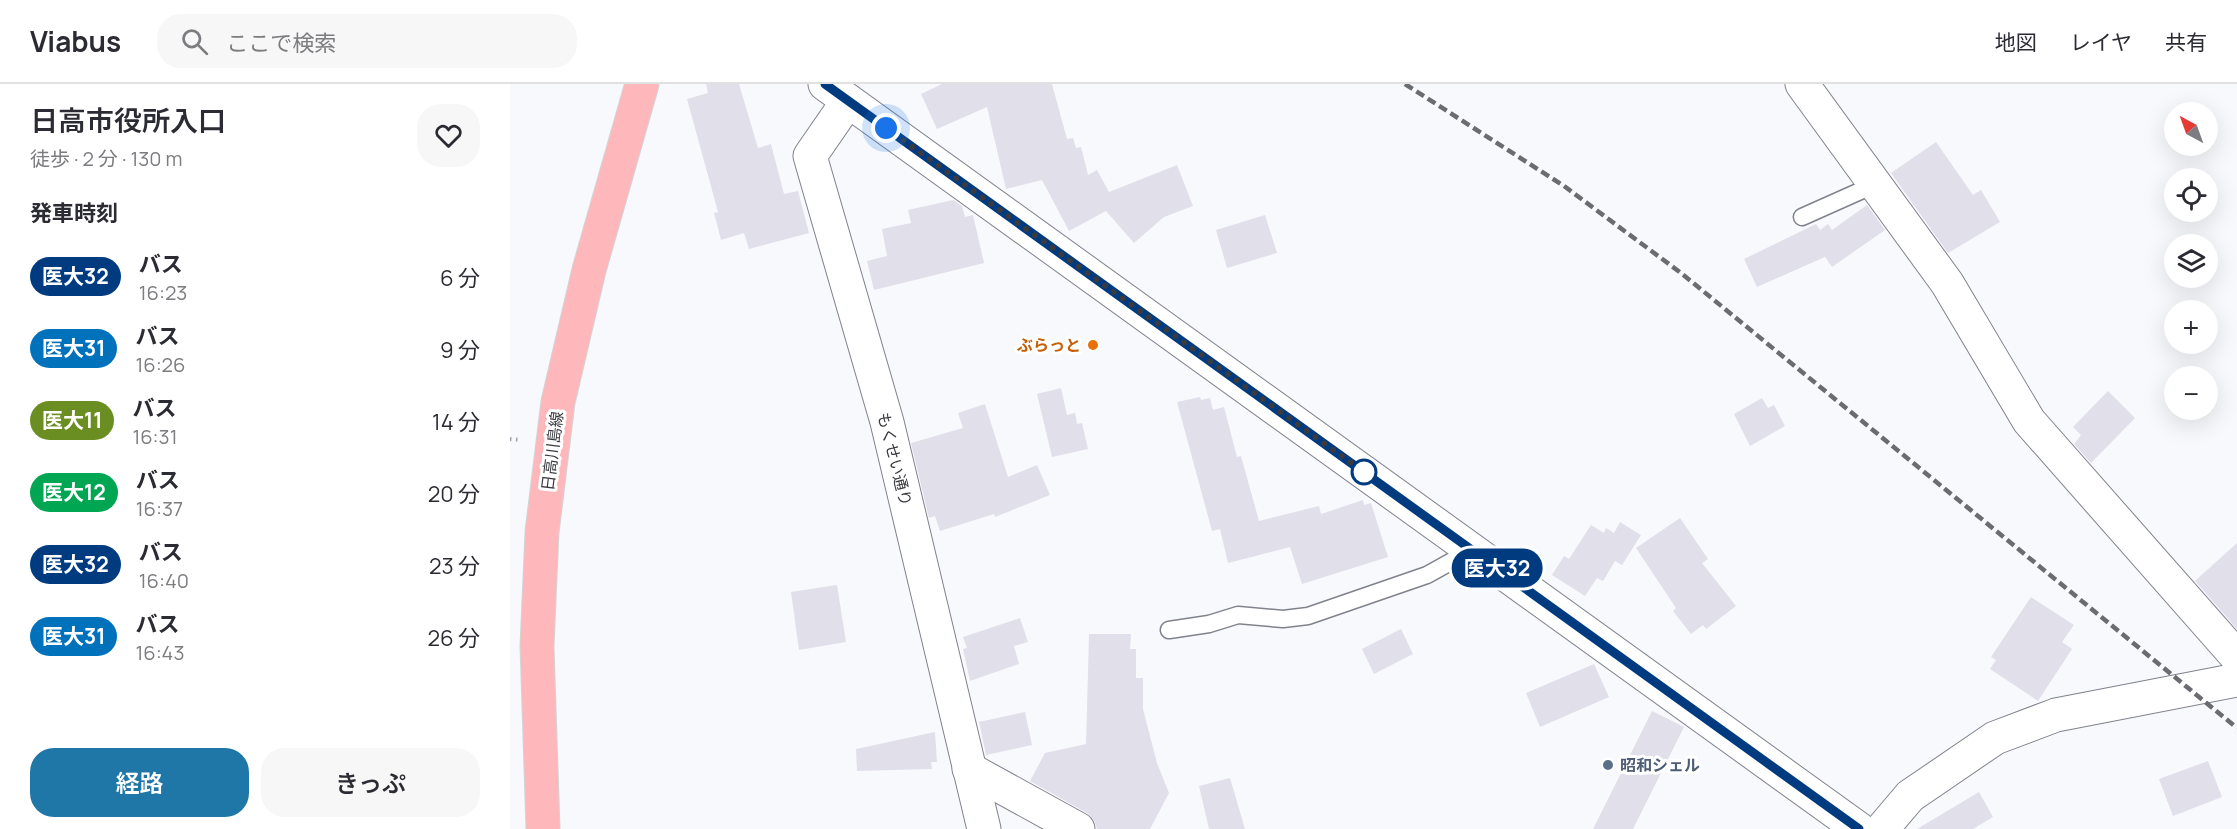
<!DOCTYPE html>
<html lang="ja">
<meta charset="utf-8">
<style>
body{margin:0;font-family:Manrope,"Noto Sans JP",sans-serif;background:#f7f7f7;color:#2b2b33;height:100vh;display:flex;flex-direction:column;font-size:22px;white-space:nowrap}
*{box-sizing:border-box;margin:0}
p{font-size:20px;color:#7c7c81}
.icon{flex:none;width:33px;height:33px;fill:none;stroke:currentColor;stroke-width:2;stroke-linecap:round;stroke-linejoin:round}
.map{position:relative;flex:1;overflow:hidden}
.panel{display:flex;flex-direction:column;background:#fff;width:510px}
.panel>*{flex:none}
.badge{padding:0 12px;border-radius:20px;font-size:21px;line-height:39px}
.needle{width:39px;rotate:319deg}
.buttons{position:absolute;left:1654px;top:18px;display:grid;gap:12px}
.buttons a{display:grid;place-items:center;width:54px;height:54px;border-radius:50%;background:#fff;box-shadow:0 6px 24px #0002;font-size:30px}
.you{position:absolute;width:30px;height:30px;margin:-15px;border:4px solid #fff;border-radius:50%;background:#1a73e8;box-shadow:0 0 0 9px #1a73e833}
.map>.badge{position:absolute;translate:-50% -50%;box-shadow:0 0 0 3px #fff}
h2{padding:0 30px;font-size:22px;line-height:54px}
.round{display:grid;place-items:center;flex:none;width:63px;height:63px;border-radius:24px;background:#f7f7f7}
.head{display:flex;align-items:center;justify-content:space-between;height:102px;padding:0 30px}
h1{font-size:28px;font-weight:600;line-height:45px}
.cta{display:flex;gap:12px;margin-top:auto;padding:12px 30px}
.cta a{flex:1;height:69px;border-radius:24px;background:#1e77a6;color:#fff;font-size:24px;font-weight:600;line-height:69px;text-align:center}
.cta a+a{background:#f7f7f7;color:#2b2b33}
ul{padding:0;list-style:none}
li{display:flex;align-items:center;gap:18px;height:72px;padding:0 30px}
li div{flex:1}
li b{display:block;font-size:22px}
li em{font-style:normal}
li .badge{min-width:66px;font-weight:700;text-align:center}
header{display:flex;align-items:center;gap:36px;box-sizing:border-box;height:84px;padding:0 30px;background:#fff;border-bottom:2px solid #e1e1e2}
header strong{font-size:28px}
nav{display:flex;gap:33px;margin-inline-start:auto;font-size:21px}
.search{width:420px;height:54px;background:#f7f7f7;display:flex;align-items:center;gap:15px;box-sizing:border-box;padding:0 21px;border-radius:24px;color:#7c7c81;font-size:22px}
main{display:flex;flex:1;min-height:0}
.map>svg:first-child{display:block}
.building{fill:#e1dfea}
.lines{fill:none;stroke-linecap:round;stroke-linejoin:round}
.lane-casing{stroke:#80828c;stroke-width:19}
.street-casing{stroke:#80828c;stroke-width:35}
.secondary-casing{stroke:#80828c;stroke-width:35}
.primary-casing{stroke:#d4d4d5;stroke-width:35}
.path{stroke:#a2a3a8;stroke-width:4;stroke-dasharray:1.5 4.5;stroke-linecap:butt}
.lane{stroke:#fff;stroke-width:16}
.street{stroke:#fff;stroke-width:33}
.secondary{stroke:#fff;stroke-width:33}
.primary{stroke:#feb8bb;stroke-width:33}
.rail{stroke:#6b6c71;stroke-width:4.5;stroke-dasharray:9 4.5;stroke-linecap:butt}
.line-casing{stroke:#fff;stroke-width:14}
.line{stroke:#003b80;stroke-width:9}
.walk{stroke:#3a3b40;stroke-width:6;stroke-dasharray:0 10.8}
.food-dot{fill:#e8710a;stroke:#fff;stroke-width:2}
.stop-dot{fill:#fff;stroke:#003b80;stroke-width:3}
.service-dot{fill:#5c6f8a;stroke:#fff;stroke-width:2}
.labels{text-anchor:middle;dominant-baseline:central;stroke-width:6;stroke-linejoin:round;paint-order:stroke}
.food-label{font-size:16px;font-weight:bold;fill:#c56008;stroke:#fff;text-anchor:end}
.street-label{font-size:16px;fill:#3a3b40;stroke:#fff}
.service-label{font-size:16px;font-weight:bold;fill:#4e5e75;stroke:#fff;text-anchor:start}
</style>
<header>
<strong>Viabus</strong>
<div class="search"><svg class="icon" aria-label="search" viewBox="0 0 24 24"><circle cx="10" cy="10" r="6"/><path d="M15 15l6 6"/></svg>ここで検索</div>
<nav><a>地図</a><a>レイヤ</a><a>共有</a></nav>
</header>
<main>
<section class="panel">
<div class="head"><div><h1>日高市役所入口</h1><p>徒歩 · 2 分 · 130 m</p></div><a class="round"><svg class="icon" aria-label="heart" viewBox="0 0 24 24"><path d="M12 20l-8-8c-3-5 5-10 8-4 3-6 11-1 8 4z"/></svg></a></div>
<h2>発車時刻</h2>
<ul>
<li><span class="badge" style="background:#003b80;color:#fff">医大32</span><div><b>バス</b><p>16:23</p></div><em>6 分</em></li>
<li><span class="badge" style="background:#0072bc;color:#fff">医大31</span><div><b>バス</b><p>16:26</p></div><em>9 分</em></li>
<li><span class="badge" style="background:#6b8e23;color:#fff">医大11</span><div><b>バス</b><p>16:31</p></div><em>14 分</em></li>
<li><span class="badge" style="background:#00a651;color:#fff">医大12</span><div><b>バス</b><p>16:37</p></div><em>20 分</em></li>
<li><span class="badge" style="background:#003b80;color:#fff">医大32</span><div><b>バス</b><p>16:40</p></div><em>23 分</em></li>
<li><span class="badge" style="background:#0072bc;color:#fff">医大31</span><div><b>バス</b><p>16:43</p></div><em>26 分</em></li>
</ul>
<div class="cta"><a>経路</a><a>きっぷ</a></div>
</section>
<div class="map">
<svg width="1727" height="745" viewBox="0 0 1727 745">
<rect width="100%" height="100%" fill="#f8f9fd"/>
<!-- building -->
<g class="building">
<path d="M 196,0 L 229,0 L 248,64 L 261,60 L 274,110 L 288,107 L 299,149 L 239,165 L 234,149 L 211,156 L 204,129 L 208,128 L 177,15 L 198,9 Z"/>
<path d="M 432,0 L 542,0 L 557,55 L 563,54 L 566,64 L 571,63 L 578,91 L 587,86 L 599,108 L 667,81 L 683,122 L 654,133 L 624,159 L 596,127 L 559,147 L 532,96 L 496,105 L 477,23 L 427,45 L 411,10 Z"/>
<path d="M 1426,58 L 1463,111 L 1471,106 L 1490,138 L 1438,169 L 1381,89 Z"/>
<path d="M 443,116 L 452,122 L 455,133 L 463,131 L 474,179 L 364,206 L 357,177 L 377,172 L 372,145 L 401,139 L 398,126 Z"/>
<path d="M 1357,121 L 1375,146 L 1322,183 L 1315,173 L 1247,203 L 1234,175 L 1306,140 L 1310,146 L 1318,140 L 1322,146 Z"/>
<path d="M 755,131 L 767,169 L 717,184 L 706,146 Z"/>
<path d="M 551,304 L 557,331 L 565,329 L 567,340 L 572,339 L 578,365 L 542,373 L 527,310 Z"/>
<path d="M 1598,307 L 1625,334 L 1581,379 L 1564,360 L 1571,351 L 1563,343 Z"/>
<path d="M 690,313 L 691,316 L 700,314 L 703,326 L 714,323 L 727,373 L 731,372 L 749,437 L 809,422 L 811,430 L 853,416 L 854,421 L 861,419 L 878,473 L 792,500 L 780,463 L 718,479 L 710,445 L 702,447 L 667,318 Z"/>
<path d="M 1252,314 L 1258,324 L 1264,321 L 1275,342 L 1240,362 L 1224,330 Z"/>
<path d="M 475,320 L 498,393 L 527,381 L 540,411 L 485,433 L 484,430 L 430,447 L 425,432 L 419,434 L 401,359 L 453,344 L 448,329 Z"/>
<path d="M 1170,434 L 1198,475 L 1192,479 L 1226,522 L 1196,545 L 1193,541 L 1181,550 L 1163,527 L 1166,524 L 1126,464 Z"/>
<path d="M 1110,438 L 1131,451 L 1112,481 L 1105,477 L 1093,497 L 1087,494 L 1075,512 L 1042,491 L 1054,472 L 1059,475 L 1081,441 L 1094,449 L 1096,444 L 1104,449 Z"/>
<path d="M 1727,459 L 1727,545 L 1685,497 Z"/>
<path d="M 327,501 L 336,558 L 289,566 L 281,508 Z"/>
<path d="M 1521,513 L 1564,541 L 1552,558 L 1562,565 L 1528,617 L 1480,585 L 1486,576 L 1481,573 Z"/>
<path d="M 510,534 L 518,558 L 504,562 L 509,580 L 460,597 L 453,565 L 457,564 L 453,553 Z"/>
<path d="M 891,545 L 903,570 L 864,590 L 852,565 Z"/>
<path d="M 579,550 L 621,550 L 620,565 L 626,565 L 626,594 L 633,594 L 633,625 L 647,679 L 659,709 L 640,745 L 587,745 L 584,736 L 577,729 L 520,697 L 535,669 L 576,660 Z"/>
<path d="M 1084,580 L 1099,613 L 1030,643 L 1016,609 Z"/>
<path d="M 1142,627 L 1174,643 L 1123,745 L 1083,745 Z"/>
<path d="M 515,628 L 522,661 L 476,671 L 469,638 Z"/>
<path d="M 425,648 L 427,678 L 421,678 L 422,685 L 347,687 L 346,665 Z"/>
<path d="M 1698,677 L 1712,713 L 1663,732 L 1649,695 Z"/>
<path d="M 720,694 L 735,745 L 699,745 L 689,702 Z"/>
<path d="M 1469,708 L 1483,733 L 1463,745 L 1407,745 Z"/>
</g>
<g class="lines">
<!-- lane casing -->
<g class="lane-casing">
<g id="lane">
<path d="M 1292,133 L 1366,100"/>
<path d="M 659,546 L 699,540 L 728,531 L 773,535 L 798,532 L 917,491 L 962,466"/>
</g>
</g>
<!-- street casing -->
<g class="street-casing">
<g id="street">
<path d="M 1292,0 L 1437,199 L 1519,337 L 1727,573"/>
<path d="M 338,17 L 300,72 L 377,338 L 474,745"/>
<path d="M 459,685 L 568,745"/>
<path d="M 1372,745 L 1400,712 L 1485,654 L 1546,631 L 1727,596"/>
</g>
</g>
<!-- secondary casing -->
<g class="secondary-casing">
<path id="secondary" d="M 315,0 L 1349,745"/>
</g>
<!-- primary casing -->
<g class="primary-casing">
<path id="primary" d="M 33,745 L 27,562 L 32,448 L 48,318 L 79,186 L 132,0"/>
</g>
<!-- path -->
<path class="path" d="M 0,355 L 11,356"/>
<!-- lane -->
<use href="#lane" class="lane"/>
<!-- street -->
<use href="#street" class="street"/>
<!-- secondary -->
<use href="#secondary" class="secondary"/>
<!-- primary -->
<use href="#primary" class="primary"/>
<!-- rail -->
<path class="rail" d="M 895,0 L 1054,102 L 1171,189 L 1727,644"/>
</g>
<g class="lines">
<!-- line casing -->
<g class="line-casing">
<path id="line" d="M 315,0 L 1349,745"/>
</g>
<!-- line -->
<use href="#line" class="line"/>
<!-- walk -->
<path class="walk" d="M 376,44 L 854,388"/>
</g>
<!-- markers -->
<circle class="food-dot" cx="583" cy="261" r="6"/>
<circle class="stop-dot" cx="854" cy="388" r="12"/>
<circle class="service-dot" cx="1098" cy="681" r="6"/>
<g class="labels">
<!-- food labels -->
<g class="food-label">
<text x="571" y="261">ぶらっと</text>
</g>
<!-- street labels -->
<g class="street-label">
<text transform="translate(42 367) rotate(-83)">日高川島線</text>
<text transform="translate(385 375) rotate(76)">もくせい通り</text>
</g>
<!-- service labels -->
<g class="service-label">
<text x="1110" y="681">昭和シェル</text>
</g>
</g>
</svg>
<div class="buttons">
<a><svg class="needle" viewBox="-14 -14 28 28"><path d="M0-13l5 13h-10z" fill="#e53935"/><path d="M0 13l5-13h-10z" fill="#7c7c81"/></svg></a>
<a><svg class="icon" aria-label="locate" viewBox="0 0 24 24"><circle cx="12" cy="12" r="6"/><path d="M12 2v4M12 18v4M2 12h4M18 12h4"/></svg></a>
<a><svg class="icon" aria-label="layers" viewBox="0 0 24 24"><path d="M12 4l9 5-9 5-9-5zM3 14l9 5 9-5"/></svg></a>
<a>+</a>
<a>−</a>
</div>
<div class="you" style="left:376px;top:44px"></div>
<b class="badge" style="left:987px;top:484px;background:#003b80;color:#fff">医大32</b>
</div>
</main>
